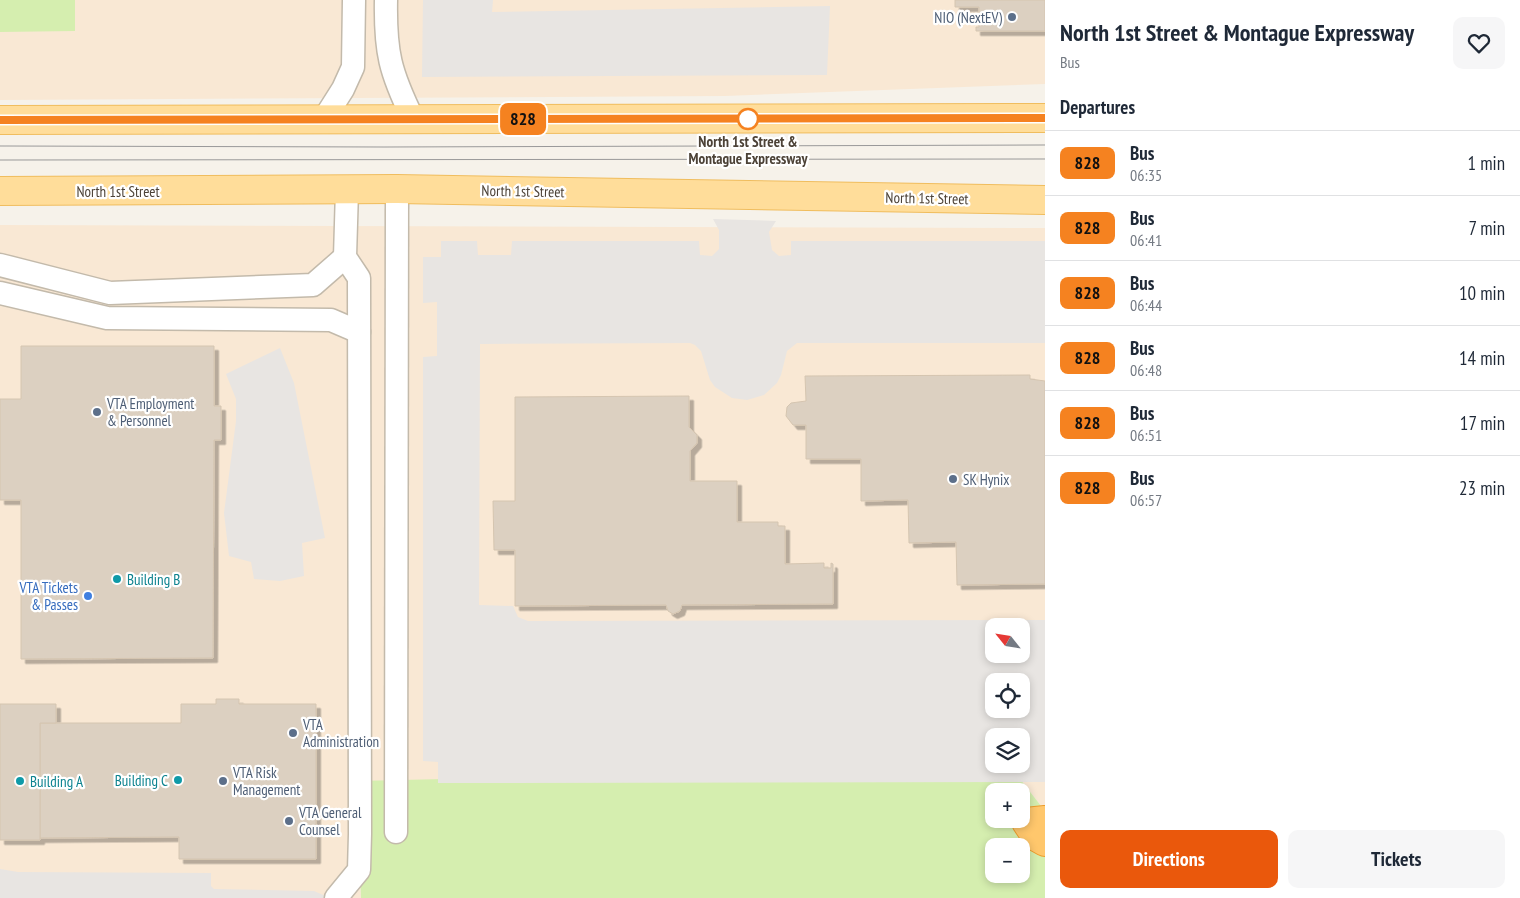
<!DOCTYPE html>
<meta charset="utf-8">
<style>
body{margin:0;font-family:"PT Sans Narrow",sans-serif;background:#f6f6f7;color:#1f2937;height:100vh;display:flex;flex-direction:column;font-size:19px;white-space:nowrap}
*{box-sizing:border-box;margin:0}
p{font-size:16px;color:#747a83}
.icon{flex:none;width:28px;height:28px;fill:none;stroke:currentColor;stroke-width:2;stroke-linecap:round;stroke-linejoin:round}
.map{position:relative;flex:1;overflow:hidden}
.side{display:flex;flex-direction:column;background:#fff;width:475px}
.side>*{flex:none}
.badge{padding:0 10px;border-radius:8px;font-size:18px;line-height:32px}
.needle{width:32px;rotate:300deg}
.fabs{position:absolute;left:985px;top:618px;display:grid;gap:10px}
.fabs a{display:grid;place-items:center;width:45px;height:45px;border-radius:10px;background:#fff;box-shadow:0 2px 8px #0003;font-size:25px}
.map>.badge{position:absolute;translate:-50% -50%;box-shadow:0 0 0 2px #fff}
h2{padding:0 15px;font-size:19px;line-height:45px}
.round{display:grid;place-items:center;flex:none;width:52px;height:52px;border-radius:10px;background:#f6f6f7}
.headline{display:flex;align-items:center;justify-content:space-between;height:85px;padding:0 15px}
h1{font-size:24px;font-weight:600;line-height:38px}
.button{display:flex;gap:10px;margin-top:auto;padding:10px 15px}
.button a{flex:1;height:58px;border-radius:10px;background:#ea580c;color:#fff;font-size:20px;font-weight:600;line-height:58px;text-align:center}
.button a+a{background:#f6f6f7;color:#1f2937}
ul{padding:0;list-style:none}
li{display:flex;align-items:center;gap:15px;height:65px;padding:0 15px;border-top:1px solid #e0e1e3}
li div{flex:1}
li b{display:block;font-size:19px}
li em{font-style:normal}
li .badge{min-width:55px;font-weight:700;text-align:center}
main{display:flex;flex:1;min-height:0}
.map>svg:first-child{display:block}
.commercial{fill:#f9e8d4;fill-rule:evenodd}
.green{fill:#d5eeaf;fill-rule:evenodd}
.parking{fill:#e8e5e2;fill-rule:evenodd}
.building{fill:#dcd0c1;stroke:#d5c5b0;filter:url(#shadow)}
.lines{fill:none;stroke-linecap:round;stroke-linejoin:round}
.minor-casing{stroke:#c3baab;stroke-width:25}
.major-casing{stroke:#f0bd5e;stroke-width:30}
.highway-casing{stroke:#ee9d2d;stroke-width:30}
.minor{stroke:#fff;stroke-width:22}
.major{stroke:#ffdd9a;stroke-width:28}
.highway{stroke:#ffc76c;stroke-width:28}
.tram{stroke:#999;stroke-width:1}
.line-casing{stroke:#fff;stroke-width:11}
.line{stroke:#f58220;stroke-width:8}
.service-dot{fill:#5c6f8a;stroke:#fff;stroke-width:2}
.stop-dot{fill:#fff;stroke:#f58220;stroke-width:2.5}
.culture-dot{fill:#0f9aa8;stroke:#fff;stroke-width:2}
.shop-dot{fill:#3f7fe0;stroke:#fff;stroke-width:2}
.labels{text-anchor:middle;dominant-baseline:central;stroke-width:4.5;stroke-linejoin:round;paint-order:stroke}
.service-label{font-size:15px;fill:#4e5e75;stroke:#fff;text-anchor:start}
.stop-label{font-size:15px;font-weight:bold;fill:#4c4237;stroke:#fff}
.street-label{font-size:15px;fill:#4c4237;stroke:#fff}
.culture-label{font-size:15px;fill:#0d838f;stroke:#fff;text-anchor:start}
.shop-label{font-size:15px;fill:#366cbe;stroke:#fff;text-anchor:end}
</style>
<main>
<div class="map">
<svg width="1045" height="898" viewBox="0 0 1045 898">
<defs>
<filter id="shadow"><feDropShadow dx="4.5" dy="4.5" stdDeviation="0" flood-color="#0004"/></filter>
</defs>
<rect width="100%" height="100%" fill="#f6f2ea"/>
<!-- commercial -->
<g class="commercial">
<path d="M 0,0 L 1045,0 L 1045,84 L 725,96 L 0,100 Z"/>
<path d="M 0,225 L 1045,228 L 1045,811 L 1010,766 L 357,782 L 361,898 L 0,898 ZM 994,626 L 1021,626 L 1021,654 L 994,654 ZM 994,681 L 1021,681 L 1021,709 L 994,709 ZM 994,736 L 1021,736 L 1021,764 L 994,764 Z"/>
</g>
<!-- green -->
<g class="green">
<path d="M 0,0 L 75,0 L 75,31 L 0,32 Z"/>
<path d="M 1010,766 L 1045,811 L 1045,898 L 361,898 L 357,781 ZM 994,791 L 1021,791 L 1021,819 L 994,819 ZM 994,846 L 1021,846 L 1021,874 L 994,874 Z"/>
</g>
<!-- parking -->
<g class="parking">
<path d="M 423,0 L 493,0 L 492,12 L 830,6 L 827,75 L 422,77 Z"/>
<path d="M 713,219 L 776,221 L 769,232 L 772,250 L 779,256 L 791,255 L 791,241 L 1045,241 L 1045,343 L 797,343 L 787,351 L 781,375 L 777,383 L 764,395 L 747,400 L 732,398 L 715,387 L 710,380 L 701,351 L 695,345 L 690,343 L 480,344 L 479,605 L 513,606 L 518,617 L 528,621 L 1045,620 L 1045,782 L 438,783 L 438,762 L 423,761 L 423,357 L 437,356 L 437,302 L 423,303 L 423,257 L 441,257 L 441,241 L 477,241 L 478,255 L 511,255 L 512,241 L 699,241 L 700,255 L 712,256 L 719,249 L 719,230 ZM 994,626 L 1021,626 L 1021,654 L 994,654 ZM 994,681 L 1021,681 L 1021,709 L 994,709 ZM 1021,736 L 1021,764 L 994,764 L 994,736 Z"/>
<path d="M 280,348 L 294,383 L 325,538 L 302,543 L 304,576 L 280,581 L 254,579 L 251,562 L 229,556 L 224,513 L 236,421 L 236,399 L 226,374 Z"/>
<path d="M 0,869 L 18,872 L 211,873 L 211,886 L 214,889 L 314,891 L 330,898 L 0,898 Z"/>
</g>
<!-- building -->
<g class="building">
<path d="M 955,0 L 1045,0 L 1045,31 L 976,31 L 976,27 L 979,27 L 979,7 L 955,7 Z"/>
<path d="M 21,346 L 214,346 L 214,406 L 221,406 L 221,440 L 214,440 L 213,658 L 21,659 L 21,500 L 0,500 L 0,399 L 21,399 Z"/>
<path d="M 1030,375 L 1030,379 L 1045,381 L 1045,584 L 957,585 L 956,542 L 909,543 L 908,500 L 861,501 L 861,459 L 806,459 L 806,425 L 793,425 L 786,416 L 787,407 L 791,403 L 806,401 L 805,376 Z"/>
<path d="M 689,396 L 689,427 L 697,435 L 697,443 L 690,451 L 690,481 L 737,481 L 737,522 L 778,522 L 778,526 L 785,526 L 785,564 L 824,563 L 824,568 L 831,568 L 831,563 L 833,564 L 833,604 L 682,605 L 680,611 L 673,614 L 668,611 L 666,605 L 515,606 L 515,550 L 494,550 L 493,501 L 515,501 L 515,397 Z"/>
<path d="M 216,699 L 239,699 L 239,704 L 316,704 L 316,859 L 179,859 L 179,837 L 40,838 L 40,723 L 181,723 L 181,704 L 216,704 Z"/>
<path d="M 0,704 L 56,704 L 56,723 L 40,723 L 40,840 L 0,840 Z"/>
</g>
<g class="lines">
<!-- minor casing -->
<g class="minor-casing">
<g id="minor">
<path d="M 386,0 C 385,52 390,72 413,119"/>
<path d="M 324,119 L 343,89 L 353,67 L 354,0"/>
<path d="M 0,265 L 110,293 L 313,285 L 345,257"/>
<path d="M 0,293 L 107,318 L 331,320 L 359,332"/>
<path d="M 396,832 L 397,189"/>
<path d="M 336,898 L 359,870 L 360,834 L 359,278 L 345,257 L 347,190"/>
</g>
</g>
<!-- major casing -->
<g class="major-casing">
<g id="major">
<path d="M 0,120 L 1045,118"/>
<path d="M 0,191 L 397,189 L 1045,200"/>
</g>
</g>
<!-- highway casing -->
<g class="highway-casing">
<path id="highway" d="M 1045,820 L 1026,822 L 1036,837 L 1045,842"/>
</g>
<!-- minor -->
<use href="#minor" class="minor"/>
<!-- major -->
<use href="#major" class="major"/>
<!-- highway -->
<use href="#highway" class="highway"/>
<!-- tram -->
<g class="tram">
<path d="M 0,146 L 384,147 L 1045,145"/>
<path d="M 0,160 L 1045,159"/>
</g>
</g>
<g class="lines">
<!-- line casing -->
<g class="line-casing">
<path id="line" d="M 0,120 L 1045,118"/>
</g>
<!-- line -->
<use href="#line" class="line"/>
</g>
<!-- markers -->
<g class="service-dot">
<circle cx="1012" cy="17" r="5"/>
<circle cx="97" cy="412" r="5"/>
<circle cx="953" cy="479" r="5"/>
<circle cx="293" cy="733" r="5"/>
<circle cx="223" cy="781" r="5"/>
<circle cx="289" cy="821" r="5"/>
</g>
<circle class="stop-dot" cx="748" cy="119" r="10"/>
<g class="culture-dot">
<circle cx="117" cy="579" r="5"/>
<circle cx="178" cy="780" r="5"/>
<circle cx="20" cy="781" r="5"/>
</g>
<circle class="shop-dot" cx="88" cy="596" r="5"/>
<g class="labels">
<!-- service labels -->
<g class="service-label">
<text x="1002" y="17" text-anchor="end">NIO (NextEV)</text>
<text x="107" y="403">VTA Employment<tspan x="107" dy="17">&amp; Personnel</tspan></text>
<text x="963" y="479">SK Hynix</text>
<text x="303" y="724">VTA<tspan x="303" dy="17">Administration</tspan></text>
<text x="233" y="772">VTA Risk<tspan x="233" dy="17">Management</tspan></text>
<text x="299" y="812">VTA General<tspan x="299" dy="17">Counsel</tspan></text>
</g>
<!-- stop labels -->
<g class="stop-label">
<text x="748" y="141">North 1st Street &amp;<tspan x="748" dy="17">Montague Expressway</tspan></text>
</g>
<!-- street labels -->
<g class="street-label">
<text x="118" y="191">North 1st Street</text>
<text transform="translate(523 191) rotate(1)">North 1st Street</text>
<text transform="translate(927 198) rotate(1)">North 1st Street</text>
</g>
<!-- culture labels -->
<g class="culture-label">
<text x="127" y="579">Building B</text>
<text x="168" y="780" text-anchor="end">Building C</text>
<text x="30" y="781">Building A</text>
</g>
<!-- shop labels -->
<g class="shop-label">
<text x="78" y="587">VTA Tickets<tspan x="78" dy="17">&amp; Passes</tspan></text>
</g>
</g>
</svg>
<div class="fabs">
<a><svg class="needle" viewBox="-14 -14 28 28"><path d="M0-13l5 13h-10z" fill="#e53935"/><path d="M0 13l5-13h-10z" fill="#747a83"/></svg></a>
<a><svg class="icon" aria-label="locate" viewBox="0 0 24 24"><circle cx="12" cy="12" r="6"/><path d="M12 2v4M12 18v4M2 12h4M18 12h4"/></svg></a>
<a><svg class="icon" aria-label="layers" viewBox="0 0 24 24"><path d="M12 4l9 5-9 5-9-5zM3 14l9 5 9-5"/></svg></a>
<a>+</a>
<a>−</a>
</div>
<b class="badge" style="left:523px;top:119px;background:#f58220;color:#111">828</b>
</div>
<section class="side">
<div class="headline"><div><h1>North 1st Street &amp; Montague Expressway</h1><p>Bus</p></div><a class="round"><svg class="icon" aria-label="heart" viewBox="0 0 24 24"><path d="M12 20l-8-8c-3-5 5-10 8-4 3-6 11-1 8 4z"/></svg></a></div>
<h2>Departures</h2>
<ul>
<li><span class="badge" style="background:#f58220;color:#111">828</span><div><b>Bus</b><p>06:35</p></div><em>1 min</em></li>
<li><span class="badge" style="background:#f58220;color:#111">828</span><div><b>Bus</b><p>06:41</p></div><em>7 min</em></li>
<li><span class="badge" style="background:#f58220;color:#111">828</span><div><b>Bus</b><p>06:44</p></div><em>10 min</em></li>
<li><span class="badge" style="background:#f58220;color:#111">828</span><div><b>Bus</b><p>06:48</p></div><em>14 min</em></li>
<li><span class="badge" style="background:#f58220;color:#111">828</span><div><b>Bus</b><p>06:51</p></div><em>17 min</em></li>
<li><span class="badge" style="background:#f58220;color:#111">828</span><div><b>Bus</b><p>06:57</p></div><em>23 min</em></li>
</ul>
<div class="button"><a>Directions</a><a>Tickets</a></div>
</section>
</main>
